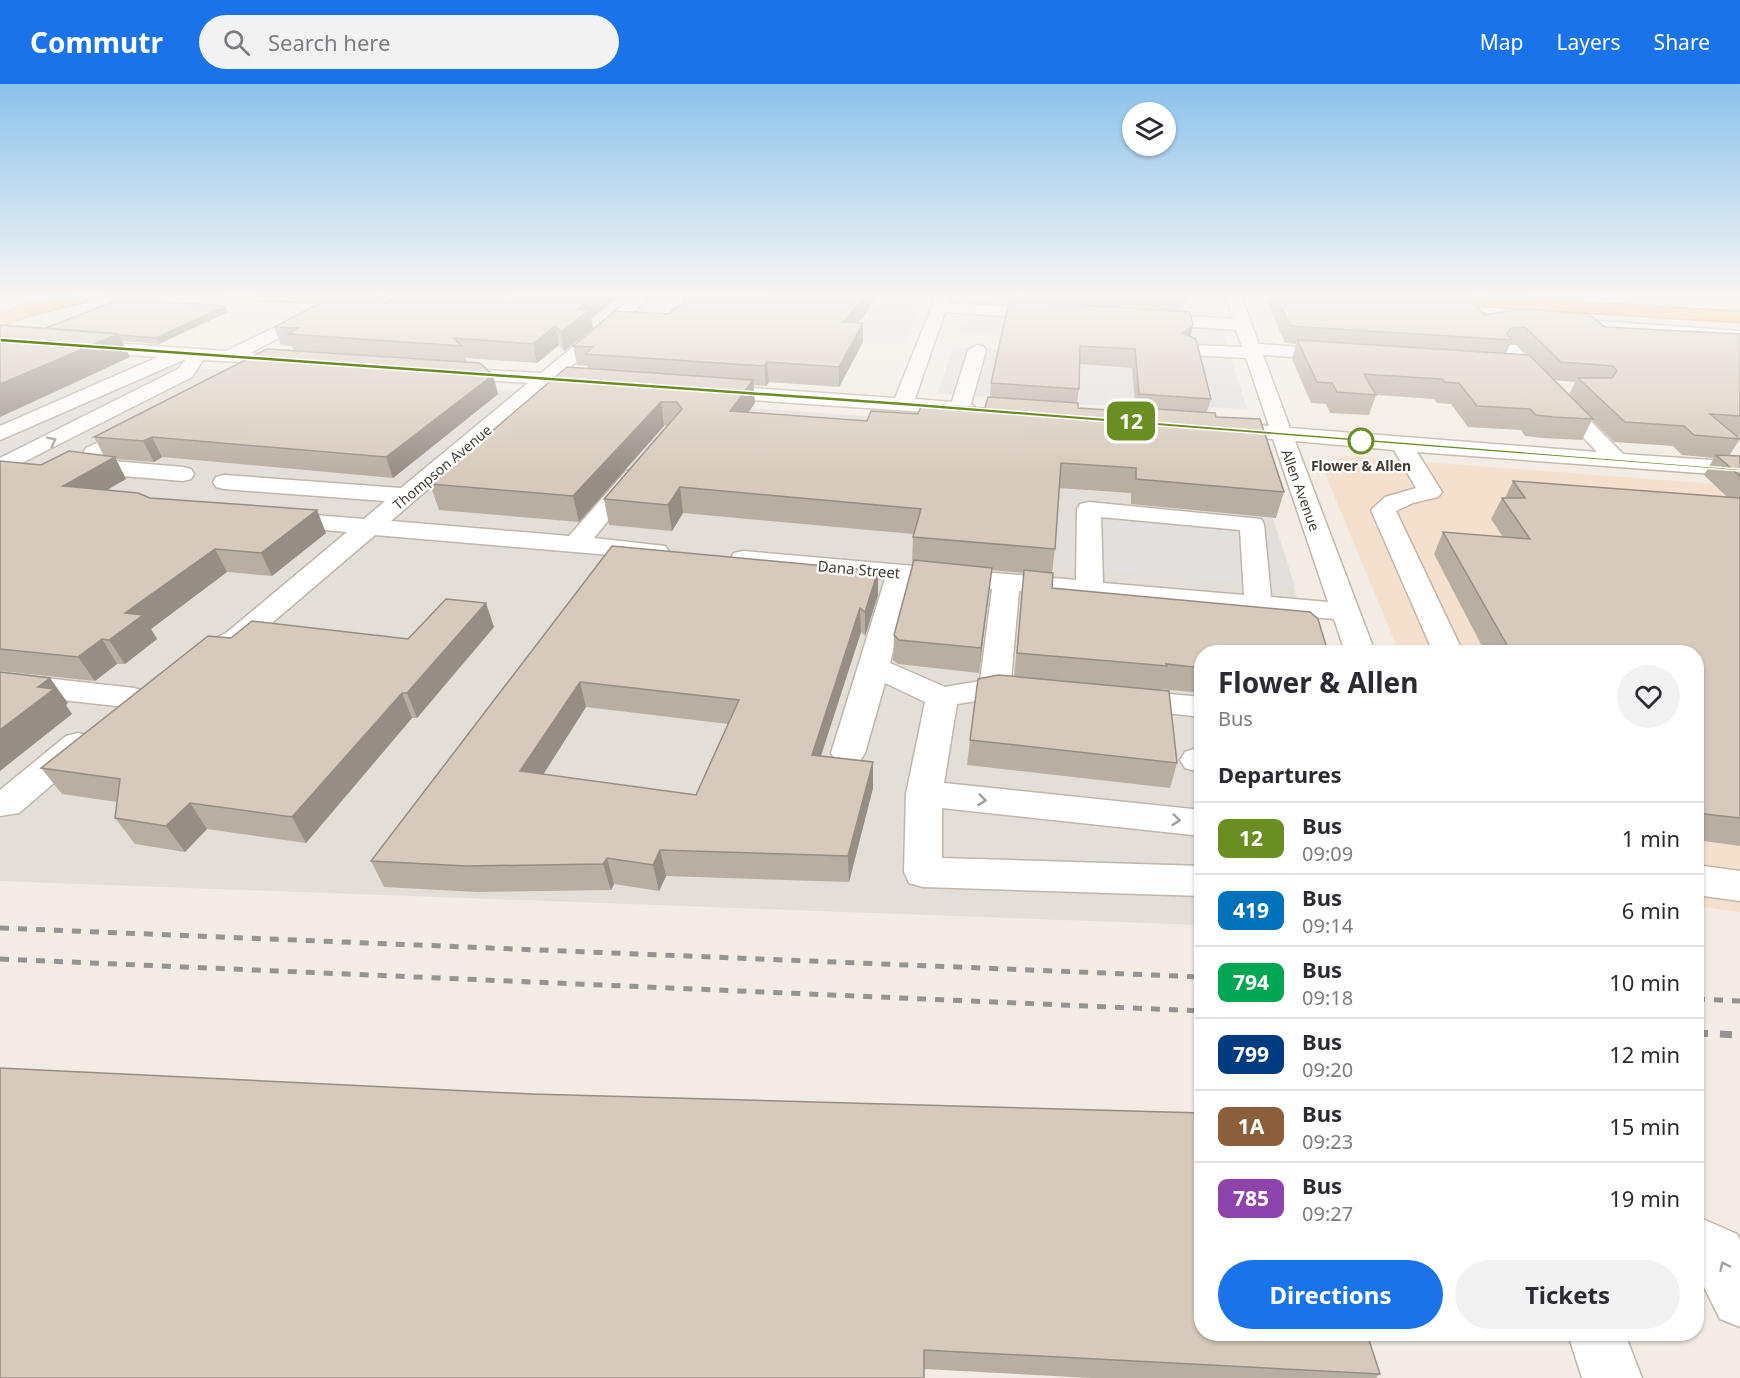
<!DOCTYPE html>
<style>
body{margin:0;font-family:"Noto Sans",sans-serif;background:#f2f2f3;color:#2b2b33;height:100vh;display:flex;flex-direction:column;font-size:22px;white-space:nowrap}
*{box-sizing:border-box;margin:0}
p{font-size:20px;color:#7c7c81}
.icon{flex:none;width:33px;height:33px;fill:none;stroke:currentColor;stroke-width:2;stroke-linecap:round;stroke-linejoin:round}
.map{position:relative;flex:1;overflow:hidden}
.side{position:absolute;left:1194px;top:561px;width:510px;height:696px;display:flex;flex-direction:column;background:#fff;border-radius:24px;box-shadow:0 2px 4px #0004}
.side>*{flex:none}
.badge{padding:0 12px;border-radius:9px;font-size:21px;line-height:39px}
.fabs{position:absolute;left:1122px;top:18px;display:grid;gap:12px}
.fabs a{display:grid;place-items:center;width:54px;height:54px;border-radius:50%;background:#fff;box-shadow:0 2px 4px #0004;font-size:30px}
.map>.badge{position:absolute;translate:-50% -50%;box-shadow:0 0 0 3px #fff}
h2{padding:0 24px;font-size:22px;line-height:54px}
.round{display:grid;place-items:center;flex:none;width:63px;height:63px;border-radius:32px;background:#f2f2f3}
.headline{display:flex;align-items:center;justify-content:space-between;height:102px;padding:0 24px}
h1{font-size:28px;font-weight:700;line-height:45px}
.button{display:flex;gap:12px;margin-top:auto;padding:12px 24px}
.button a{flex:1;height:69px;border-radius:36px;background:#1a73e8;color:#fff;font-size:24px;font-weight:700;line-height:69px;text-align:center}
.button a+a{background:#f2f2f3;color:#2b2b33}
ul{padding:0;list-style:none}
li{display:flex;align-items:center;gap:18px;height:72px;padding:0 24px;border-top:2px solid #e1e1e2}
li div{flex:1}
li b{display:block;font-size:22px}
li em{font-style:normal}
li .badge{min-width:66px;font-weight:700;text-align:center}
header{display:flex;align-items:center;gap:36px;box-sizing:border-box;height:84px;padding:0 30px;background:#1a73e8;color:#fff}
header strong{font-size:28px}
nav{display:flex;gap:33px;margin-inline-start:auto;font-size:21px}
.search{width:420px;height:54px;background:#f2f2f3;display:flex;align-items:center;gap:15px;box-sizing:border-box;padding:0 21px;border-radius:33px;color:#7c7c81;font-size:22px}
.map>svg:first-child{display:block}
.commercial{fill:#f5e0ce}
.industrial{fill:#e4ded9}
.parking{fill:#e3dfdc}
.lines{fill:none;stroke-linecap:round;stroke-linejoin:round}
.minor-casing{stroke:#c0b6aa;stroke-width:3}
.major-casing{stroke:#e4ae60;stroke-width:3}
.highway-casing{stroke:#de8d32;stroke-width:3}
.minor{fill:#fff;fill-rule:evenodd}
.major{fill:#ffd490;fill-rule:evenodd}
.highway{fill:#ffba62;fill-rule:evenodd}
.rail-far1{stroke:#949494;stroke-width:5;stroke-dasharray:9 9;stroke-linecap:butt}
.rail{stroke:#949494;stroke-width:7;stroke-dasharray:12 12;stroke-linecap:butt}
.wall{fill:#b9aea2;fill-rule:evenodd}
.shaded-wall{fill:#968d84}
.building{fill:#d7cabc;stroke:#968d84;stroke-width:1.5;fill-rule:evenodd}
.oneway{stroke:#a29e9a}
.line{fill:#6b8e23;stroke:#fff;stroke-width:1.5}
.stop-dot{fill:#fff;stroke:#6b8e23;stroke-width:3}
.labels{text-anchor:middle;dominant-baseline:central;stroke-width:4.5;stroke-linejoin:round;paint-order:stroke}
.far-stop-label{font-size:14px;font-weight:bold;fill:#443c34;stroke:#fff}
.far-street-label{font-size:14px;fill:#443c34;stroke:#fff}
.street-label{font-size:15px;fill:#443c34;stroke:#fff}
</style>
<header>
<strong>Commutr</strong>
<div class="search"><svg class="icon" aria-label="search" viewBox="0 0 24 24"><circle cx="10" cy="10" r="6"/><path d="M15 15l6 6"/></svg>Search here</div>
<nav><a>Map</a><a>Layers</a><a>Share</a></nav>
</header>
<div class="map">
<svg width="1740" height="1294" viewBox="0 0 1740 1294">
<rect width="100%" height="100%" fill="#f2ece4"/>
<!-- commercial -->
<path class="commercial" d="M 1346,372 L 1740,402 L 1740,828 L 1697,822 L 1696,568 L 1399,568 L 1322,382 Z"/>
<!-- industrial -->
<path class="industrial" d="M 0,270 L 1241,359 L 1252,364 L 1313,568 L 1202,568 L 1201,841 L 0,797 Z"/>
<!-- parking -->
<g class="parking">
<path d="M 881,210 L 924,213 L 903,259 L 852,256 Z"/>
<path d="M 967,223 L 1219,236 L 1247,325 L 1207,323 L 1161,260 L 959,248 Z"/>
<path d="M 953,263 L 999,266 L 989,313 L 938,309 Z"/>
<path d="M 1081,281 L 1132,284 L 1137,323 L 1079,320 Z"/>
<path d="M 1059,429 L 1277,446 L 1295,503 L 1057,483 Z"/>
</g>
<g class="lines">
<!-- minor casing -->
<g class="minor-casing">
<g id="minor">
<path d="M 637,210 L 654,210 L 561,291 L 606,295 L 609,299 L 606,303 L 549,301 L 391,437 L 569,452 L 626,387 L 642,387 L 645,392 L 594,454 L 665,462 L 669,467 L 665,472 L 656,475 L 375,451 L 246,561 L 221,571 L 211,568 L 206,562 L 211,556 L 226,549 L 347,448 L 276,442 L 267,440 L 264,435 L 267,430 L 276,428 L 364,435 L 385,417 L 224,405 L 216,403 L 213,398 L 216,393 L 224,391 L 401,404 L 528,299 L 449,294 L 440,288 L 442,284 L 541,289 Z"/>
<path d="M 937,210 L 951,210 L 949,219 L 1052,225 L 1060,230 L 1052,235 L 945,228 L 915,315 L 952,318 L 968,266 L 977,261 L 983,262 L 986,266 L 971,320 L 977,325 L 974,329 L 967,331 L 710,313 L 700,307 L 710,301 L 895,314 Z"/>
<path d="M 1225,210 L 1240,210 L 1259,260 L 1339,266 L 1348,271 L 1339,276 L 1263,271 L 1290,344 L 1597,368 L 1473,236 L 1471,233 L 1479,228 L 1485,230 L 1623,370 L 1740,378 L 1740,392 L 1417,368 L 1442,408 L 1438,413 L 1413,419 L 1396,427 L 1463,568 L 1433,568 L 1371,426 L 1385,413 L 1416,404 L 1394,366 L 1295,357 L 1375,568 L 1345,568 L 1334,535 L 1019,507 L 1011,596 L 1031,599 L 1036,606 L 1031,613 L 1020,616 L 995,614 L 957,620 L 944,699 L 1202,726 L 1202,752 L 942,724 L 942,774 L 1202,782 L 1202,812 L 923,803 L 909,799 L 904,788 L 906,710 L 925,618 L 885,599 L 865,669 L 860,677 L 848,680 L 836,677 L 831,669 L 885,495 L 743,483 L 734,481 L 730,475 L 734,469 L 743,467 L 1076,496 L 1077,425 L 1080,420 L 1089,418 L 1261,435 L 1264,440 L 1271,513 L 1328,518 L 1273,355 L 1218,350 L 1211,348 L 1208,344 L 1211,340 L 1218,338 L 1269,342 L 1246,274 L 1190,271 L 1181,266 L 1190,261 L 1242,263 L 1236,246 L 1149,240 L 1141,235 L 1149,230 L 1233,235 ZM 1101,433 L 1240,446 L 1244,511 L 1103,499 ZM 911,498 L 992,505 L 980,597 L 945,603 L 890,579 Z"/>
<path d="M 317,223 L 325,228 L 323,231 L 250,269 L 299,273 L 302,277 L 299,281 L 203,276 L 192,293 L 0,390 L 0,374 L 178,285 L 186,275 L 0,356 L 0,342 L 158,273 L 0,261 L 0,251 L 226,267 Z"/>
<path d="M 1559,234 L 1740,247 L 1740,257 L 1553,243 L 1551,239 Z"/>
<path d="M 140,339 L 147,341 L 150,345 L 147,349 L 101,376 L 183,383 L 191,385 L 194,390 L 191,395 L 183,397 L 99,390 L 80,385 L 77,380 L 86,364 Z"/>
<path d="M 0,589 L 134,604 L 145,607 L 150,614 L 145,621 L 134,624 L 0,609 Z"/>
<path d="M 1125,606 L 1202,613 L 1202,633 L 1114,623 L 1109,616 L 1114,609 Z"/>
<path d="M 78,649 L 90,652 L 95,660 L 90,668 L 19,729 L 0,732 L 0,706 L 66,652 Z"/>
<path d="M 1197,664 L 1202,665 L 1202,689 L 1185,684 L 1180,676 L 1185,668 Z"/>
<path d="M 1696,781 L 1740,787 L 1740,817 L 1696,811 Z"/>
<path d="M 1696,1132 L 1737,1150 L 1740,1156 L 1740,1243 L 1720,1235 L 1696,1187 Z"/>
<path d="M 1568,1250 L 1625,1250 L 1642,1294 L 1582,1294 Z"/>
</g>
</g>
<!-- major casing -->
<g class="major-casing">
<path id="major" d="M 60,210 L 82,210 L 79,213 L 0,242 L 0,231 Z"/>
</g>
<!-- highway casing -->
<g class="highway-casing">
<g id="highway">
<path d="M 79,210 L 104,210 L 101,213 L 32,231 L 24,226 L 26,223 Z"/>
<path d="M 225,210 L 381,210 L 373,215 L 304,218 L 232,215 Z"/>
<path d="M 1368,210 L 1443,210 L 1740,228 L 1740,238 L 1375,215 Z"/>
</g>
</g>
<!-- minor -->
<use href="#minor" class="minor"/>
<!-- major -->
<use href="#major" class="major"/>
<!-- highway -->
<use href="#highway" class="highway"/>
<!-- rail-far1 -->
<g class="rail-far1">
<path d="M 0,844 L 1202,893"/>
<path d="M 0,875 L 1202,927"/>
<path d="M 1696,915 L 1740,917"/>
</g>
<!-- rail -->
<path class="rail" d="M 1696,949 L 1740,951"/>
</g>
<!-- wall -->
<g class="wall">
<path d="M 401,210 L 622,210 L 591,235 L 593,244 L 564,267 L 559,261 L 537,279 L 465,274 L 467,278 L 493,291 L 498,310 L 393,394 L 162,373 L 154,378 L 115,375 L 126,395 L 106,406 L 326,449 L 272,492 L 227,488 L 151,545 L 157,555 L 125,580 L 117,580 L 95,597 L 0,587 L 0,377 L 41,381 L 104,372 L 94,353 L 294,267 L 292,262 L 281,261 L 274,243 L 385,219 Z"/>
<path d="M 690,210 L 877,210 L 866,229 L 858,239 L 863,239 L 863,258 L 839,303 L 769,298 L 766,302 L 753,301 L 755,319 L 748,328 L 867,337 L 918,330 L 985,324 L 990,313 L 991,299 L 1011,217 L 1012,210 L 1185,210 L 1186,213 L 1183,227 L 1211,315 L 1207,328 L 1216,333 L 1284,408 L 1276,434 L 1131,420 L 1131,409 L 1059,404 L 1055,465 L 1052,488 L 1052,504 L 1202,568 L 1202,609 L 1161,605 L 1160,606 L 1177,679 L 1170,704 L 967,681 L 970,656 L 1014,593 L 1024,489 L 991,486 L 979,589 L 898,580 L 893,576 L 894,551 L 913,479 L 912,479 L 913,450 L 683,429 L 672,447 L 609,441 L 604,415 L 667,341 L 664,342 L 579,438 L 439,426 L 430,400 L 588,284 L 587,282 L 577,281 L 573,262 L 669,230 L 684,221 ZM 1079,280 L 1132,284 L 1136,328 L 1078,324 L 1077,319 L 1079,305 Z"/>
<path d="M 1269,210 L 1436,210 L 1485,231 L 1605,243 L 1740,250 L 1740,352 L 1737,352 L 1740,355 L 1729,372 L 1740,372 L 1740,762 L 1696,756 L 1696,568 L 1485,568 L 1434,470 L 1443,448 L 1503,453 L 1491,435 L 1502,414 L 1505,414 L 1513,397 L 1727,413 L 1704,391 L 1714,374 L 1682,371 L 1673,362 L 1614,358 L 1592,336 L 1582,356 L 1543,354 L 1525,352 L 1521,346 L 1468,343 L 1451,320 L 1437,319 L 1434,315 L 1376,311 L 1369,331 L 1330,329 L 1326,320 L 1311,319 L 1292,275 L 1296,260 L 1285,259 L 1267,217 ZM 1510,261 L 1517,261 L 1527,271 L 1506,269 ZM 1554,296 L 1575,298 L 1569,311 Z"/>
<path d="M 225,222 L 228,228 L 159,260 L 122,257 L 130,273 L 0,333 L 0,242 L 46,244 Z"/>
<path d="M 612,462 L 878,511 L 865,552 L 861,548 L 821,672 L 873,704 L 849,798 L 666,792 L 659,807 L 614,800 L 611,806 L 477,808 L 384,803 L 371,777 ZM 586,623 L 728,640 L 696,711 L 543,690 Z"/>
<path d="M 494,543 L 417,634 L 412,634 L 306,759 L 207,745 L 185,768 L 135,760 L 115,734 L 117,718 L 62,710 L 41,684 L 231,554 L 408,555 Z"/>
<path d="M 0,984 L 1380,1290 L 1376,1294 L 1091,1294 L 924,1285 Z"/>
</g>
<!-- shaded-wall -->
<g class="shaded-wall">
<path d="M 597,210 L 622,210 L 591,235 L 593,244 L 564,267 L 561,248 L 578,225 Z"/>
<path d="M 867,210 L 877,210 L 866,229 L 844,257 L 843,238 Z"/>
<path d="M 225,222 L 228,228 L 159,260 L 156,254 Z"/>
<path d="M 863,239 L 863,258 L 839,303 L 839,283 Z"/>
<path d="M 1193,241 L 1189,259 L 1183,249 Z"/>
<path d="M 555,242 L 559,261 L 537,279 L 533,260 Z"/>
<path d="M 118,250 L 130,273 L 0,333 L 0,300 Z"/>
<path d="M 767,278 L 769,298 L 766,302 L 764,282 Z"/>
<path d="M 493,291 L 498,310 L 393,394 L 386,373 Z"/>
<path d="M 753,296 L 755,319 L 733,350 L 730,327 Z"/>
<path d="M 661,318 L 664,342 L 579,438 L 573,412 Z"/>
<path d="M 152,353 L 162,373 L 154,378 L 143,357 Z"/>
<path d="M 115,373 L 126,395 L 76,424 L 63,402 Z"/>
<path d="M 680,403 L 683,429 L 672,447 L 668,421 Z"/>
<path d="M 317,426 L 326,449 L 272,492 L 261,469 Z"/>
<path d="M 215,465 L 227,488 L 151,545 L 157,555 L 125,580 L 109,556 L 125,529 Z"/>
<path d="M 992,484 L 989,507 L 979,589 L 981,564 Z"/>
<path d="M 878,487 L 878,511 L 865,552 L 865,528 Z"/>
<path d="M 486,519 L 494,543 L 417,634 L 407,609 Z"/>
<path d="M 860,524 L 861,548 L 813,696 L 812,671 Z"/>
<path d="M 102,555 L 117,580 L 95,597 L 78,573 Z"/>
<path d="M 50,594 L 68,619 L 66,621 L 72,630 L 0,687 L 0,646 L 38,603 Z"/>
<path d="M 580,598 L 586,623 L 529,713 L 520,687 Z"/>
<path d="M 402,609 L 412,634 L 306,759 L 292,733 Z"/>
<path d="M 873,678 L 873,704 L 849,798 L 848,772 Z"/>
<path d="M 190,719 L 207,745 L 185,768 L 166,742 Z"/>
<path d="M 660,766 L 666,792 L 659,807 L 653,781 Z"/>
<path d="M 607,774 L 614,800 L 611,806 L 603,780 Z"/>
</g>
<!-- building -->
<g class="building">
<path d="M 401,210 L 597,210 L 578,225 L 589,226 L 561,248 L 555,242 L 533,260 L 453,254 L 462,262 L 288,250 L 299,244 L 274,243 L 328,215 L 385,219 Z"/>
<path d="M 690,210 L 867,210 L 843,238 L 863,239 L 839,283 L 767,278 L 764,282 L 585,270 L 593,263 L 573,262 L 615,227 L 669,230 L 677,222 L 684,221 L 685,214 Z"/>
<path d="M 1123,210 L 1185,210 L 1186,213 Z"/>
<path d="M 1275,210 L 1436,210 L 1467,211 L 1485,231 L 1520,225 L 1588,230 L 1605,243 L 1740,250 L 1740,332 L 1710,330 L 1740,355 L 1694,351 L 1684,342 L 1625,338 L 1578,294 L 1612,294 L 1617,287 L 1613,282 L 1561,278 L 1525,243 L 1511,244 L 1507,250 L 1512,256 L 1290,242 Z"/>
<path d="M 120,215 L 225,222 L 156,254 L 119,251 L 118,250 L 46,244 Z"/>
<path d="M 1009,217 L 1190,228 L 1193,241 L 1183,249 L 1196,255 L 1211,315 L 1139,310 L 1135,265 L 1080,262 L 1079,305 L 991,299 Z"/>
<path d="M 1,241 L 118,250 L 0,300 L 0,242 Z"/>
<path d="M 1297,256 L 1529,271 L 1593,335 L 1553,333 L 1536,331 L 1530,325 L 1477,322 L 1459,299 L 1445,298 L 1442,295 L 1364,290 L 1376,311 L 1337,308 L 1332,299 L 1317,298 Z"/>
<path d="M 267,265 L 480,279 L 493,291 L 386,373 L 152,353 L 143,357 L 94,353 Z"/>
<path d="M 567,283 L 753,296 L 730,327 L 867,337 L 871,327 L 918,330 L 922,320 L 985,324 L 988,313 L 1078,319 L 1078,324 L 1142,328 L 1142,324 L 1215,329 L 1216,333 L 1260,335 L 1284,408 L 1136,395 L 1136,384 L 1061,379 L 1055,465 L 913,453 L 921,425 L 680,403 L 668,421 L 604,415 L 682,325 L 677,318 L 661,318 L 573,412 L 430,400 Z"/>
<path d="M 69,367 L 115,373 L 63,402 L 138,409 L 150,414 L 317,426 L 261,469 L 215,465 L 125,529 L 143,531 L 109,556 L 102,555 L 78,573 L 0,565 L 0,377 L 41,381 Z"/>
<path d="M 1716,371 L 1740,372 L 1740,392 Z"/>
<path d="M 1513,397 L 1740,414 L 1740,734 L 1696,729 L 1696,568 L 1511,568 L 1443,448 L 1530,455 L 1502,414 L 1525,414 Z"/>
<path d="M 612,462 L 878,487 L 865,528 L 860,524 L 812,671 L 873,678 L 848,772 L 660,766 L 653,781 L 607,774 L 603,780 L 466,782 L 371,777 ZM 580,598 L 739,616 L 696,711 L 520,687 Z"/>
<path d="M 914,476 L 992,484 L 981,564 L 899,556 L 894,551 Z"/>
<path d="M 1024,486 L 1053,489 L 1052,504 L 1310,528 L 1318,535 L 1328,568 L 1202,568 L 1202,584 L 1166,580 L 1167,582 L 1017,569 Z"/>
<path d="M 446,515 L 486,519 L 407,609 L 402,609 L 292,733 L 190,719 L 166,742 L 115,734 L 120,695 L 41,684 L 208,552 L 231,554 L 252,537 L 408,555 Z"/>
<path d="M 0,588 L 50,594 L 38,603 L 54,605 L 0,646 Z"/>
<path d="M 998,591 L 1169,607 L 1177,679 L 970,656 L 978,595 Z"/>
<path d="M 0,984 L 532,1010 L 1202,1029 L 1202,1250 L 1367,1250 L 1380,1290 L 924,1266 L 924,1294 L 0,1294 Z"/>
</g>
<!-- one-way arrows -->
<defs><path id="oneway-chevron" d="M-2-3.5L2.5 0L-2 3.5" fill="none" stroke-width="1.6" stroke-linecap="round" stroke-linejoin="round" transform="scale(1.5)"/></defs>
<g class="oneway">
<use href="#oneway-chevron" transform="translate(52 357) rotate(-27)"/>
<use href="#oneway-chevron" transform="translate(982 716) rotate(6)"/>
<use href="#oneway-chevron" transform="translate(1176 736) rotate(6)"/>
<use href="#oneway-chevron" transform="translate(1724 1182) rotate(-115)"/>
</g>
<!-- sky -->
<linearGradient id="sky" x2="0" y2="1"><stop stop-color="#8bc2eb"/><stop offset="0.54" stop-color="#f9f6f3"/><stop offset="1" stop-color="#f9f6f3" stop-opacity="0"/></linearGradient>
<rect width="1740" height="391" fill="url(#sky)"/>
<!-- line -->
<path class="line" d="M 0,254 L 903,318 L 1740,385 L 1740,387 L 903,322 L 0,258 Z"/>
<!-- markers -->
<circle class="stop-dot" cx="1361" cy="357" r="12"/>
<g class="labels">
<!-- far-stop labels -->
<g class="far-stop-label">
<text x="1361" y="381">Flower &amp; Allen</text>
</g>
<!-- far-street labels -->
<g class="far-street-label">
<text transform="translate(442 383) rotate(-40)">Thompson Avenue</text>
<text transform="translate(1301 406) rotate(70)">Allen Avenue</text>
</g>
<!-- street labels -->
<g class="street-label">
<text transform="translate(859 485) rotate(5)">Dana Street</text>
</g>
</g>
</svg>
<div class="fabs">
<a><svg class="icon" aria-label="layers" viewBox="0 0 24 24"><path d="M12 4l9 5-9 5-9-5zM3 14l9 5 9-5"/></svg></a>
</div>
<b class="badge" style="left:1131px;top:337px;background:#6b8e23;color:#fff">12</b>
<section class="side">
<div class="headline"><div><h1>Flower &amp; Allen</h1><p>Bus</p></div><a class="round"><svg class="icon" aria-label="heart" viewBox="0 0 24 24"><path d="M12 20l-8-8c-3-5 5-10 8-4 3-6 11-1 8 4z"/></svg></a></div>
<h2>Departures</h2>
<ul>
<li><span class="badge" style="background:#6b8e23;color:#fff">12</span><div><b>Bus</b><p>09:09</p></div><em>1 min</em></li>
<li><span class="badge" style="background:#0072bc;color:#fff">419</span><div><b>Bus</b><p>09:14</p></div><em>6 min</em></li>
<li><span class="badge" style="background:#00a651;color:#fff">794</span><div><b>Bus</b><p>09:18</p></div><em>10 min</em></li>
<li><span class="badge" style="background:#003b80;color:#fff">799</span><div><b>Bus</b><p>09:20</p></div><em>12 min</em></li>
<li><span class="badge" style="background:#8b5e3c;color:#fff">1A</span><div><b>Bus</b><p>09:23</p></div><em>15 min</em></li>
<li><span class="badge" style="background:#8e44ad;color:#fff">785</span><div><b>Bus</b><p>09:27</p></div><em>19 min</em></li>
</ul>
<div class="button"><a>Directions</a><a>Tickets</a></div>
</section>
</div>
